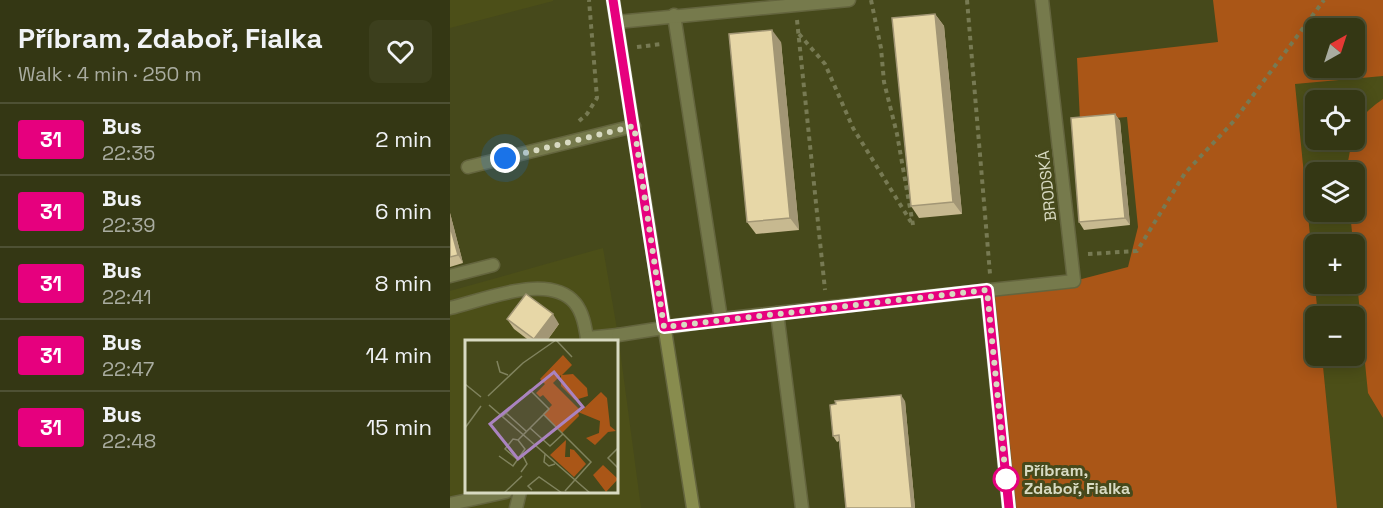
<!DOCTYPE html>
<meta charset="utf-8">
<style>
body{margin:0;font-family:"Space Grotesk",sans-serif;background:#3c3f1d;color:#f1f3f6;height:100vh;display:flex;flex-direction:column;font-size:22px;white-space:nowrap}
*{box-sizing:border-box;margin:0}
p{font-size:20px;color:#a9aca0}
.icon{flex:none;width:33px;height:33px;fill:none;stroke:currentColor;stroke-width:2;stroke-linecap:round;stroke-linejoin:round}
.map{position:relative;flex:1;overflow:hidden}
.sheet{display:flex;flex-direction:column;background:#343714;width:450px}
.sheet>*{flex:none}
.badge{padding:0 12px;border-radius:4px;font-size:21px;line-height:39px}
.needle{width:39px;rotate:39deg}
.tools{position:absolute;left:855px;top:18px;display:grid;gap:12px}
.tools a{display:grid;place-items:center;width:60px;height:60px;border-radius:9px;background:#343714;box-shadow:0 3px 15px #0003,0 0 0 2px #4e5134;font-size:30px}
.you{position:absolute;width:30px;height:30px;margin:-15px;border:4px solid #fff;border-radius:50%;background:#1a73e8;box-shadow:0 0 0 9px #1a73e833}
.map>.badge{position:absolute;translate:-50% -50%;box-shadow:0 0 0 3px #fff}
.round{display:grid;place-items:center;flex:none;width:63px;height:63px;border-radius:9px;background:#3c3f1d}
.head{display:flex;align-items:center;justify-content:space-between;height:102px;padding:0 18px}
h1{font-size:28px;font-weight:700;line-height:45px}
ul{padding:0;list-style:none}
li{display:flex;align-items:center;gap:18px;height:72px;padding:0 18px;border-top:2px solid #4e5134}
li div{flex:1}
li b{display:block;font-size:22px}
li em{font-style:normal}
li .badge{min-width:66px;font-weight:700;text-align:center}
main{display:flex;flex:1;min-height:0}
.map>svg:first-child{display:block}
.built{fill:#4c4f18;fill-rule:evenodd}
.green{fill:#aa5617;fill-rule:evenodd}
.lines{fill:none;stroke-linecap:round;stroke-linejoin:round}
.lane-casing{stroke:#64653e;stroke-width:15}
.street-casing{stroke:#64653e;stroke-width:15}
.secondary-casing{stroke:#64653e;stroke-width:15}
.path{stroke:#777a53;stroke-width:4;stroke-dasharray:4.5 4.5;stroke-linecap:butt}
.lane{stroke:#767a4c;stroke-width:12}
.street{stroke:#767a4c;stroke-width:12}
.secondary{stroke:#888c4e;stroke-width:12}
.wall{fill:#c7b990}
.shaded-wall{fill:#a29675}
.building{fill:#e7d7a7;stroke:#a29675;stroke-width:1.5}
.line-casing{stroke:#fff;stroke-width:14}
.line{stroke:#e6007e;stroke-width:9}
.walk{stroke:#d8dac2;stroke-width:6;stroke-dasharray:0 10.8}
.stop-dot{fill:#fff;stroke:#e6007e;stroke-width:3}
.labels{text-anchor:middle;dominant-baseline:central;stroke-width:6;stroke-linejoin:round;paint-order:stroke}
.street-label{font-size:16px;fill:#d8dac2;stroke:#46491b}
.stop-label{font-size:16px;font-weight:bold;fill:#d8dac2;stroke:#46491b;text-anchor:start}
.inset-road{fill:none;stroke:#80835e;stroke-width:1.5}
.view{fill:#aa83c0;fill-opacity:0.15;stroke:#aa83c0;stroke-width:3}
.inset-edge{fill:none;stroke:#d8dac2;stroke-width:3}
</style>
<main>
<section class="sheet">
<div class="head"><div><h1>Příbram, Zdaboř, Fialka</h1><p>Walk · 4 min · 250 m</p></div><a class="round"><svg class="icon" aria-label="heart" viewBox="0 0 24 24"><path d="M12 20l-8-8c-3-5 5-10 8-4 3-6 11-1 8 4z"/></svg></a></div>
<ul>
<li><span class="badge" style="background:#e6007e;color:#fff">31</span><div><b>Bus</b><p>22:35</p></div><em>2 min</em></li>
<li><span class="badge" style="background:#e6007e;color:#fff">31</span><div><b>Bus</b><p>22:39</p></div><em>6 min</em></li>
<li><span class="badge" style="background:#e6007e;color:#fff">31</span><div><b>Bus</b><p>22:41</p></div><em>8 min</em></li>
<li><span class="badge" style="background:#e6007e;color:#fff">31</span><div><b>Bus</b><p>22:47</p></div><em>14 min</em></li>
<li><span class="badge" style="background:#e6007e;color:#fff">31</span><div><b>Bus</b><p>22:48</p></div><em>15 min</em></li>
</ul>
</section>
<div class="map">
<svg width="933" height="508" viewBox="0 0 933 508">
<rect width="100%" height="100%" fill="#46491b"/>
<!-- built -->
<g class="built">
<path d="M 0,0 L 103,0 L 103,1 L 0,28 Z"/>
<path d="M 933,75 L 933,508 L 887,508 L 872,356 L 904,356 L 904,316 L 868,316 L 845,83 ZM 866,100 L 904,100 L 904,140 L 866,140 ZM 866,172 L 904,172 L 904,212 L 866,212 ZM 866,244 L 904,244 L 904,284 L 866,284 Z"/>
<path d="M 153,248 L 168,335 L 191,508 L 0,508 L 0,291 ZM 16,342 L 166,342 L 166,492 L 16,492 Z"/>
</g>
<!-- green -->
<g class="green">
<path d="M 763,0 L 933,0 L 933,76 L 845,84 L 868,316 L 866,316 L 866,356 L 872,356 L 887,508 L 559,508 L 537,290 L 624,281 L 678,267 L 688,227 L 677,117 L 630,121 L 627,58 L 768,42 ZM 866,28 L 904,28 L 904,68 L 866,68 Z"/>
<path d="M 933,99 L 933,418 L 918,393 L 900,212 L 904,212 L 904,172 L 896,172 L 902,140 L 904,140 C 904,121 919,109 933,99 Z"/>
</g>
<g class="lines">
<!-- lane casing -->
<g class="lane-casing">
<g id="lane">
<path d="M 224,15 L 271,319"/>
<path d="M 18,167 L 184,126"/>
<path d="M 0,276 L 43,265"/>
<path d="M 0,308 C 34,300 99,272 125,303 C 133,313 135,326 137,338"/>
<path d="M 327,313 L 352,508"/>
<path d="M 138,342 L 137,338 L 168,335"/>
<path d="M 0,504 L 56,492"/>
<path d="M 66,508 L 70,492"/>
</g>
</g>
<!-- street casing -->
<g class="street-casing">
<g id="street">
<path d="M 167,22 L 399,0"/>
<path d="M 537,290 L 559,508"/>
<path d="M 168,335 L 271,319 L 624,281 L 592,0"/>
</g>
</g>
<!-- secondary casing -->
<g class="secondary-casing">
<path id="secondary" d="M 163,0 L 243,508"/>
</g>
<!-- path -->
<g class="path">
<path d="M 421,0 L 431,48 L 434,82 L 447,134 L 463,225"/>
<path d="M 517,0 L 540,274"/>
<path d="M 347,20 L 375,290"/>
<path d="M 349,34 L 375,64 L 403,128 L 461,222"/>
<path d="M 187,47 L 212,44"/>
<path d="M 129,121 L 137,114 L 147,98 L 139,0"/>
<path d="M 638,254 L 687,251 L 735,173 L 784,121 L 874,0"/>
</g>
<!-- lane -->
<use href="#lane" class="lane"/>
<!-- street -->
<use href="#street" class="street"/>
<!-- secondary -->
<use href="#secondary" class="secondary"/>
</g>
<!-- wall -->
<g class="wall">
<path d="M 485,14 L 494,26 L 512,214 L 469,218 L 461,206 Z"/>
<path d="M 331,42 L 349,230 L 306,234 L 297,222 Z"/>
<path d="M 665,114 L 670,121 L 680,225 L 634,230 L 629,222 Z"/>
<path d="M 0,213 L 13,263 L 0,267 Z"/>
<path d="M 57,319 L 109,324 L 96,342 L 81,342 L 64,329 Z"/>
<path d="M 455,401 L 465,508 L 396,508 L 389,441 L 387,442 L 383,436 Z"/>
</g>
<!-- shaded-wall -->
<g class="shaded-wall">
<path d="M 485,14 L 494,26 L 512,214 L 503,202 Z"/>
<path d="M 322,30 L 331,42 L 349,230 L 340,218 Z"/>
<path d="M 665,114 L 670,121 L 680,225 L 675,218 Z"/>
<path d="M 0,213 L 13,263 L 8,255 L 0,226 Z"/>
<path d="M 103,314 L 109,324 L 96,342 L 86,342 L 84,339 Z"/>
<path d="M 451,395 L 455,401 L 465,508 L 462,508 Z"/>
</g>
<!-- building -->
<g class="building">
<path d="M 485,14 L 503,202 L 461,206 L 442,18 Z"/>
<path d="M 322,30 L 340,218 L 297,222 L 279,34 Z"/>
<path d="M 665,114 L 675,218 L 629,222 L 621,118 Z"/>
<path d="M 0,226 L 8,255 L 0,257 Z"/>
<path d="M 76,294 L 103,314 L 84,339 L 57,319 Z"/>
<path d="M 451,395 L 462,508 L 396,508 L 389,435 L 383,436 L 380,405 L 386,404 L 385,401 Z"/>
</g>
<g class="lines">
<!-- line casing -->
<g class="line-casing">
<path id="line" d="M 163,0 L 214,327 L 537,290 L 559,508"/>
</g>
<!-- line -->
<use href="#line" class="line"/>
<!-- walk -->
<path class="walk" d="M 55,158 L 184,126 L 214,327 L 537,290 L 556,479"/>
</g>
<!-- markers -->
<circle class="stop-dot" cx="556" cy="479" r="12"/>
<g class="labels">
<!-- street labels -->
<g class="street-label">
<text transform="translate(597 186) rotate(-96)">BRODSKÁ</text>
</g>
<!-- stop labels -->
<g class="stop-label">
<text x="574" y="470">Příbram,<tspan x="574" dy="18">Zdaboř, Fialka</tspan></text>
</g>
</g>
<!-- overview -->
<g transform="translate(15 340)">
<rect width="153" height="153" fill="#46491b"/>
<path d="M 98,15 L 107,25 L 97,35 L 108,34 L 122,48 L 123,56 L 110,60 L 96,46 L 96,35 L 88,43 L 116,71 L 136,52 L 142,58 L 145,86 L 151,91 L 143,92 L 130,105 L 121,98 L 134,93 L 135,81 L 113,72 L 114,76 L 97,93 L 78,74 L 87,65 L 78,55 L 75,57 L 71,53 L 80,44 L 75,39 ZM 101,100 L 100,117 L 105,117 L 105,109 L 109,110 L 121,124 L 109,137 L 85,115 ZM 138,125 L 153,139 L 141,152 L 128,135 Z" fill="#aa5617"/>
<path class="inset-road" d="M 91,0 L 107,17M 32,21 L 35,32 L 43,35M 0,44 L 16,57M 23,56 L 58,23 L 91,0M 24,65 L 125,153M 41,73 L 61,91M 78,74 L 126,122 L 100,151M 0,88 L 16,66M 65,88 L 85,106 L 98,94M 153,108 L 143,118 L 153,128M 80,114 L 79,122 L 84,126 L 90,124M 34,116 L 48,126 L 60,109 L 53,100 L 84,69 L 65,50 L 38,76M 53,120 L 40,109 L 48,99 L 53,100M 56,132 L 62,124 L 57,114M 67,150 L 63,146 L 74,137 L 97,153M 39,153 L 57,136"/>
<path class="view" d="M 89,32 L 118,67 L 53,119 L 25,84 Z"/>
<rect width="153" height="153" class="inset-edge"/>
</g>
</svg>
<div class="tools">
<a><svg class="needle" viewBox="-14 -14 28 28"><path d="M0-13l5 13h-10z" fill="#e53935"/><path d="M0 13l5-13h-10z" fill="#a9aca0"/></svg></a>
<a><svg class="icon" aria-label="locate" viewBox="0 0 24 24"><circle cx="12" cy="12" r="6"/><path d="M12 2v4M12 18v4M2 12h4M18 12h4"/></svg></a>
<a><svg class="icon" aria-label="layers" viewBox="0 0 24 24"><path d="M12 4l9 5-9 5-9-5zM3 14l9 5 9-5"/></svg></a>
<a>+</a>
<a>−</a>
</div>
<div class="you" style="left:55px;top:158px"></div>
</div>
</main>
